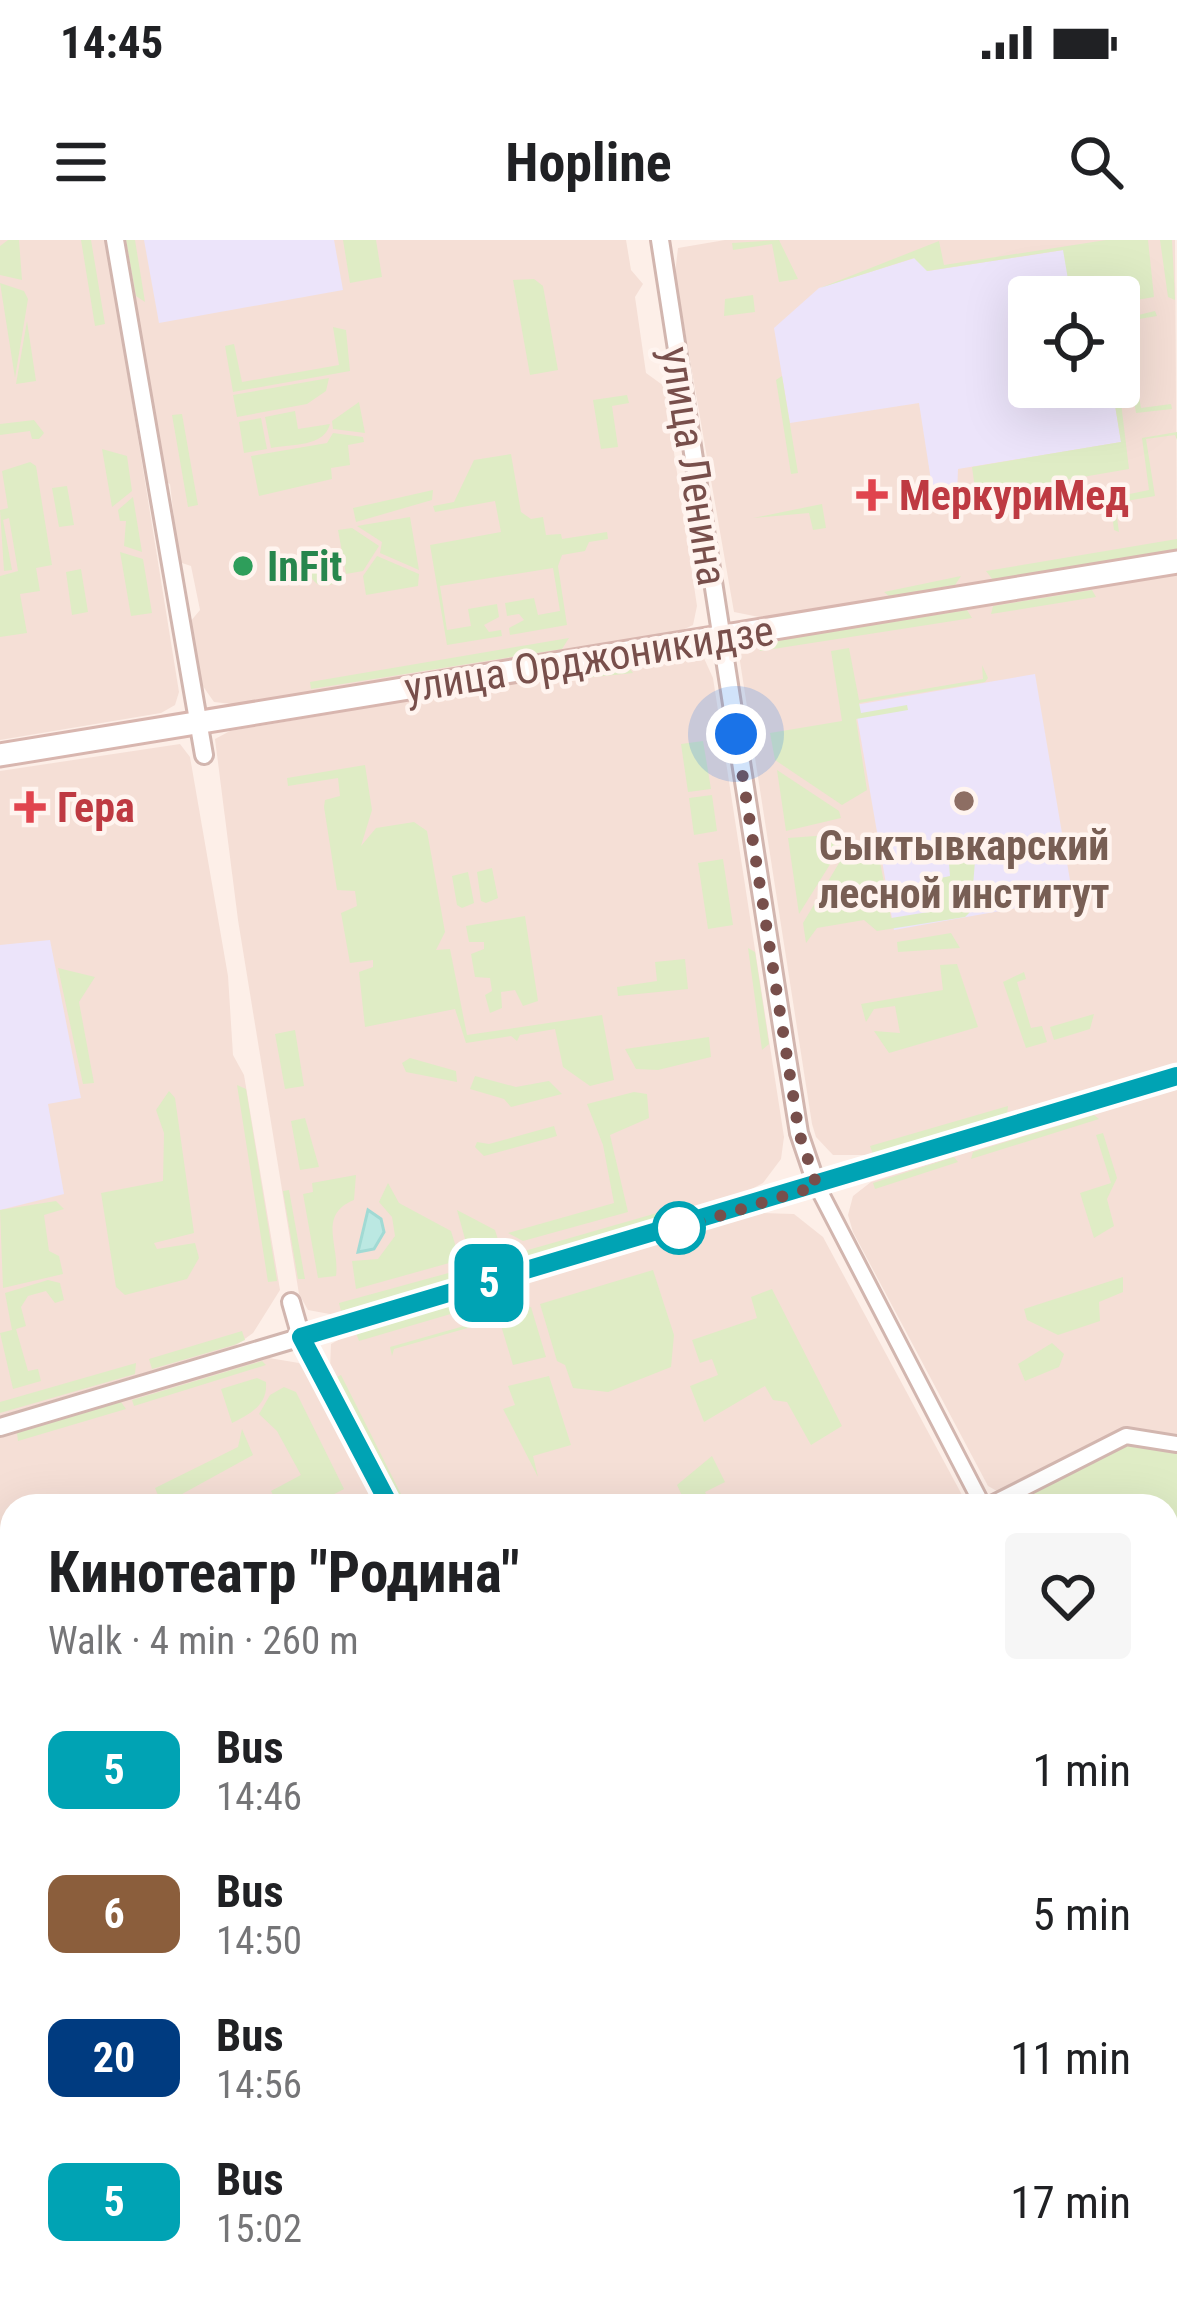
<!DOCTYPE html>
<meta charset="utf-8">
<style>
body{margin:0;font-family:"Roboto Condensed",sans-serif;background:#f6f6f6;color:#202124;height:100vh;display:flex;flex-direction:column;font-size:45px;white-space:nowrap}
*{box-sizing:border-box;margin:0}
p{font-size:39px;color:#757577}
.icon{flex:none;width:66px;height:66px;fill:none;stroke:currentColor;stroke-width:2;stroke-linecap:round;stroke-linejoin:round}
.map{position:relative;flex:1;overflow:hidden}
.panel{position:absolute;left:0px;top:1254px;width:1179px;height:807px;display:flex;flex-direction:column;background:#fff;border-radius:36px 36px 0 0;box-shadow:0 12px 48px #0002}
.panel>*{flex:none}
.badge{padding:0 24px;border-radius:18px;font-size:42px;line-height:78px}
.fabs{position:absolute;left:1008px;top:36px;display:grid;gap:24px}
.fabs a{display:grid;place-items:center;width:132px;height:132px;border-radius:12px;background:#fff;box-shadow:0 12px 48px #0002;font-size:60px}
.you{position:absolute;width:60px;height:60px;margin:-30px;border:9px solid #fff;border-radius:50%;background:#1a73e8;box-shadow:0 0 0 18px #1a73e833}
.map>.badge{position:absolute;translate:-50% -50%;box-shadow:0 0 0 6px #fff}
.round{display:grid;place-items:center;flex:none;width:126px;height:126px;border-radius:12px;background:#f6f6f6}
.overview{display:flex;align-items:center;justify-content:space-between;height:204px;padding:0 48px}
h1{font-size:57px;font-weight:700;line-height:90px}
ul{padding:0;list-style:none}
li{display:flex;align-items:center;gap:36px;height:144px;padding:0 48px}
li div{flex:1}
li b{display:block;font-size:45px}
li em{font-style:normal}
li .badge{min-width:132px;font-weight:700;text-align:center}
.status{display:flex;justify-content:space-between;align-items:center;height:84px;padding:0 60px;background:#fff;direction:ltr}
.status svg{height:33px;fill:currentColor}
header{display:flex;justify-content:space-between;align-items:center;height:156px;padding:0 48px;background:#fff;font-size:54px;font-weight:700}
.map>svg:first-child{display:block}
.residential{fill:#f5dfd6;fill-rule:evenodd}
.education{fill:#ece4fa}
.green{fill:#dfecc5}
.water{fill:#bbe8e2;stroke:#a1dad4;stroke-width:3}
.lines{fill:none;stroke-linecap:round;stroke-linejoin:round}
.pedestrian-casing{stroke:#d2b6af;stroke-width:16}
.minor-casing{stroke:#d2b6af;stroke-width:20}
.tertiary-casing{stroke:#d2b6af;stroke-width:22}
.secondary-casing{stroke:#d8b6af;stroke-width:27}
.primary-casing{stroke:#d9cecd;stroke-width:27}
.pedestrian{stroke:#fff;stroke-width:10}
.minor{stroke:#fff;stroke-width:14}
.tertiary{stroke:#fff;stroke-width:16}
.secondary{stroke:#fff;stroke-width:21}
.primary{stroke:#fdc19f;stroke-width:21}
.line-casing{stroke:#fff;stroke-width:27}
.line{stroke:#00a3b4;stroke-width:18}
.walk{stroke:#784f4b;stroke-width:12;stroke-dasharray:0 21.6}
.health-dot{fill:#e0444e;stroke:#fff4ef;stroke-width:4.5}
.leisure-dot{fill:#2e9e5b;stroke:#fff4ef;stroke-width:4.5}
.education-dot{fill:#8d6e63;stroke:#fff4ef;stroke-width:4.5}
.stop-dot{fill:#fff;stroke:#00a3b4;stroke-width:6}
.labels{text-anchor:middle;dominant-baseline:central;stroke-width:9;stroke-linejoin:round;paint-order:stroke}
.street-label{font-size:42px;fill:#784f4b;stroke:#fff4ef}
.health-label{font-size:42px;font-weight:bold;fill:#be3a42;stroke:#fff4ef;text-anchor:start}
.leisure-label{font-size:42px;font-weight:bold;fill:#27864d;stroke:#fff4ef;text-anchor:start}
.education-label{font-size:42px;font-weight:bold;fill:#785e54;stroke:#fff4ef}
</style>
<div class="status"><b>14:45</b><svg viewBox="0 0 49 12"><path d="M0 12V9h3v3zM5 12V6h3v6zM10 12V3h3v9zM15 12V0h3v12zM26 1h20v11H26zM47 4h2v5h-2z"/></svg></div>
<header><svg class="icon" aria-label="menu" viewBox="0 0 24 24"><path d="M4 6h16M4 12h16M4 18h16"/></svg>Hopline<svg class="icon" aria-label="search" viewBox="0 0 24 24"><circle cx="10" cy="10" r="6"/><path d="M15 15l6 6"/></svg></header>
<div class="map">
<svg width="1177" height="2059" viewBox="0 0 1177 2059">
<rect width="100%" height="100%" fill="#fdefe8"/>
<!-- residential -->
<g class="residential">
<path d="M 0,0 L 106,0 L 179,452 L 175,465 L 161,473 L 0,500 Z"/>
<path d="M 126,0 L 626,0 L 631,30 L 643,44 L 635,57 L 646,133 L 664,146 L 697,366 L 693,385 L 676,393 L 232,464 L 214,462 L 200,442 L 190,382 L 200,370 L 191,326 L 179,322 L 170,244 L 166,242 Z"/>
<path d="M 725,0 L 1175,0 L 1177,311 L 764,378 L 734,372 L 675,34 L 678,8 ZM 1029,57 L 1119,57 L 1119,147 L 1029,147 Z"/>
<path d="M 1177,335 L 1177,825 L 873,915 L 833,915 L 816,897 L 812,884 L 739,415 L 768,401 Z"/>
<path d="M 685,414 L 703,416 L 713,438 L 784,897 L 781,919 L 763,943 L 731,960 L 335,1075 L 308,1070 L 299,1054 L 238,680 L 215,499 L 230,491 Z"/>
<path d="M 180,504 L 190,517 L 228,736 L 233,815 L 244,835 L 280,1050 L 253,1093 L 235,1106 L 0,1176 L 0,531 Z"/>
<path d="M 1177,847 L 1177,1198 L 1145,1189 L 1117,1192 L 997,1251 L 988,1246 L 853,992 L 848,975 L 853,956 L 871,942 Z"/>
<path d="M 762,973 L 794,974 L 823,997 L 968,1266 L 399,1266 L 330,1128 L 331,1104 L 351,1093 Z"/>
<path d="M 269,1118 L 299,1123 L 312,1135 L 379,1266 L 12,1266 L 12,1414 L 0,1382 L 0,1197 Z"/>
<path d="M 0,1469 L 12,1495 L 12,2036 L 0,2042 Z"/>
<path d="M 1167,1638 L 1177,1655 L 1177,2059 L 819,2059 L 814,2049 L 1167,2049 Z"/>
<path d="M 62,2049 L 271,2049 L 276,2059 L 43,2059 Z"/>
<path d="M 313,2049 L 788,2049 L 794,2059 L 317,2059 Z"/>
</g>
<!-- education -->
<g class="education">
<path d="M 144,0 L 334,0 L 343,50 L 159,83 Z"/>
<path d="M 1064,10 L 1098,57 L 1029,57 L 1029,147 L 1112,147 L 1121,202 L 958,229 L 957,255 L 934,260 L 919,163 L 790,183 L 774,88 L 819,48 L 915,18 L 928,31 Z"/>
<path d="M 1035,434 L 1073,658 L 894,690 L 855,465 Z"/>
<path d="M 50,700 L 81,858 L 48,864 L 64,954 L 0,970 L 0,705 Z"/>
<path d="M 448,2049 L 637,2049 L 637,2059 L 453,2059 Z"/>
<path d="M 1049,2049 L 1141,2049 L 1146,2059 L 1031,2059 Z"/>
</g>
<!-- green -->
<g class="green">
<path d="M 8,0 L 19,0 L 22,40 L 0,35 L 0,6 Z"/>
<path d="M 81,0 L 91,0 L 105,84 L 95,86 Z"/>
<path d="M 126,0 L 135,0 L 145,62 L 136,56 Z"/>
<path d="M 343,0 L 376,0 L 382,37 L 350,43 Z"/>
<path d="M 779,0 L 798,39 L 779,42 L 772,4 L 733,10 L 732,3 Z"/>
<path d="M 1106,0 L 1148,0 L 1154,57 L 1119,63 L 1119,57 L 1071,57 L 1063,10 L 927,31 L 914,18 L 820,48 L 939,1 L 944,25 Z"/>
<path d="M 1160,0 L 1172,0 L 1175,60 L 1168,57 Z"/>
<path d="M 534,39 L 543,46 L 558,130 L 530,135 L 513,40 Z"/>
<path d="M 0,43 L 24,51 L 28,59 L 15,138 Z"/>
<path d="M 753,55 L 755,72 L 724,76 L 725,59 Z"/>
<path d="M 1155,71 L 1157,76 L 1127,81 L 1141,168 L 1171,164 L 1172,169 L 1136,173 L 1121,79 Z"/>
<path d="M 27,81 L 36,141 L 16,144 Z"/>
<path d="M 333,87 L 346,90 L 350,131 L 233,152 L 225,106 L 234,104 L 242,142 L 339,125 Z"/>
<path d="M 782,136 L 798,233 L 791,234 L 776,140 Z"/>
<path d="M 329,138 L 326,151 L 307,164 L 237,177 L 233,155 Z"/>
<path d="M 1119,146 L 1129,229 L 985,254 L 975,249 L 972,227 L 1121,202 L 1112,147 Z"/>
<path d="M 627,155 L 629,163 L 612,166 L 618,207 L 601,209 L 593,160 Z"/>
<path d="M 359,162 L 365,193 L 333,189 L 332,181 Z"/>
<path d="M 295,171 L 298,189 L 330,184 C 324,207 292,204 271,208 L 265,177 Z"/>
<path d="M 182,174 L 198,265 L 188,267 L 172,175 Z"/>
<path d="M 261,178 L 267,209 L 244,213 L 239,182 Z"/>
<path d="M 34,180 L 44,193 L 39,199 L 32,199 L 30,191 L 0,195 L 0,184 Z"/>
<path d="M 1177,192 L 1177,200 L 1175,195 L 1146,199 L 1155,256 L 1115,263 L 1119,292 L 1114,290 L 1110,258 L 1149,250 L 1142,198 Z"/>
<path d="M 333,193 L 363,197 L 364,202 L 348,205 L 350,225 L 331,228 L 332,239 L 259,256 L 251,216 L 327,203 Z"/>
<path d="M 102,209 L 127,216 L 132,251 L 112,267 Z"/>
<path d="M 511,214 L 521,272 L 531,279 L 543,277 L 546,295 L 561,294 L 562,299 L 607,292 L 608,299 L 589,302 L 585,311 L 562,315 L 558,326 L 567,385 L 510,395 L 509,388 L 524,380 L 519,374 L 507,376 L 505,363 L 534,358 L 538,375 L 560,371 L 553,328 L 440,346 L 447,390 L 471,386 L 468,369 L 497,364 L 499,377 L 484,385 L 489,392 L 501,390 L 502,396 L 447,405 L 430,305 L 501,292 L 495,261 L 435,272 L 433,266 L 454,262 L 474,220 Z"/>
<path d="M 30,222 L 36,226 L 52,325 L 36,328 L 40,351 L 20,354 L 27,393 L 0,397 L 0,336 L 18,331 L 9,278 L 3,280 L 12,330 L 4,331 L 0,270 L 8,268 L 2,231 Z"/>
<path d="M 67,246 L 74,285 L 59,287 L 52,248 Z"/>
<path d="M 433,250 L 432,260 L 356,282 L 353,268 Z"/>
<path d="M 133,257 L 142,312 L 124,306 L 126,281 L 120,281 L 118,270 Z"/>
<path d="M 822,264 L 826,288 L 813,290 L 809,273 L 753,278 Z"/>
<path d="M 410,277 L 419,330 L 380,313 L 382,302 L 357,286 Z"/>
<path d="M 352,288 L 379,306 L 363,331 L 346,334 L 338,290 Z"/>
<path d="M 1177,299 L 1177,310 L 993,340 L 986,331 Z"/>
<path d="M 120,312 L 143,319 L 152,373 L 131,376 Z"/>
<path d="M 377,316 L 419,334 L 418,346 L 366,355 L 363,336 Z"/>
<circle cx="325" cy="331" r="15"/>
<path d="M 81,329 L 88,372 L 72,375 L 66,332 Z"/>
<path d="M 961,336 L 955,345 L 889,356 L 884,352 Z"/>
<path d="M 1092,350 L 1096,357 L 991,374 L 993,366 Z"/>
<path d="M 967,370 L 972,378 L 760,411 L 759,403 Z"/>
<path d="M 569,398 L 562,409 L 311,449 L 310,442 Z"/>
<path d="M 849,408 L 859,460 L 983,439 L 982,425 L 988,438 L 985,442 L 859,463 L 861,473 L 907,465 L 908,470 L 856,479 L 867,550 L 842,565 L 775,520 L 770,493 L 842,481 L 831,411 Z"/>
<path d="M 627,425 L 633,433 L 556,441 L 557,436 Z"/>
<path d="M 703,501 L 711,549 L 688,552 L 681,504 Z"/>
<path d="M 365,525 L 372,570 L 361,606 L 376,588 L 414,582 L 427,591 L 445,692 L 436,710 L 450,709 L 467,795 L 602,775 L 614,840 L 590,846 L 563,827 L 555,789 L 520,795 L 517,801 L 511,796 L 466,803 L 455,769 L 365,787 L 359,732 L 373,727 L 373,720 L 350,723 L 341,673 L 357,666 L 355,651 L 337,650 L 324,567 L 325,560 L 340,556 L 338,538 L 288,546 L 287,538 Z"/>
<path d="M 777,530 L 839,571 L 841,578 L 786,591 Z"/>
<path d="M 712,555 L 717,591 L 694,595 L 689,558 Z"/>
<path d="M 843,594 L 844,602 L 799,674 L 788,598 Z"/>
<path d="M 851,603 L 860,606 L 862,619 L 879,617 L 891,678 L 941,670 L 936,639 L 950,636 L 949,624 L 975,621 L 971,671 L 965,677 L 877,691 L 864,680 L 817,688 L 806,703 L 803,683 Z"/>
<path d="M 723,619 L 733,685 L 708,689 L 698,623 Z"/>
<path d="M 492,628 L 498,658 L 486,663 L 481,661 L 477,632 Z"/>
<path d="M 468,632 L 474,663 L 462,668 L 457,665 L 452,636 Z"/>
<path d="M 525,676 L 538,761 L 523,766 L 515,750 L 501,752 L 502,768 L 490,773 L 485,755 L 492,751 L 490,738 L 475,737 L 471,714 L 484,709 L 484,702 L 469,702 L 466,686 Z"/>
<path d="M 951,693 L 960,708 L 898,712 L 897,702 Z"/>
<path d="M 748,708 L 755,712 L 769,804 L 762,810 Z"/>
<path d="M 685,719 L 688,749 L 618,756 L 617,747 L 657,741 L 655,722 Z"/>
<path d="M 957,724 L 978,787 L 889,813 L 874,791 L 900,793 L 895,766 L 874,769 L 866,782 L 861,764 L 943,750 L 940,725 Z"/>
<path d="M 58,728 L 95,737 L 79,762 L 94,843 L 83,844 Z"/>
<path d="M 1024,732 L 1026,739 L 1017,742 L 1031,788 L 1042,786 L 1047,802 L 1026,808 L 1003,742 Z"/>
<path d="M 1094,774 L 1090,789 L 1054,800 L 1050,787 Z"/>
<path d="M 295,790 L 304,846 L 285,849 L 275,794 Z"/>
<path d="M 709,797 L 711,817 L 658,830 L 636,829 L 625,809 Z"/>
<path d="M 410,818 L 456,831 L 457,842 L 406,832 L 402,823 Z"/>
<path d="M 475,836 L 516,847 L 549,841 L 562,854 L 511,867 L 504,859 L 470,849 Z"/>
<path d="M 237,845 L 246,849 L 277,1041 L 268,1042 Z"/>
<path d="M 169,851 L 175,858 L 194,993 L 154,1003 L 157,1009 L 195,1003 L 199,1018 L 187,1039 L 125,1055 L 116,1047 L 101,953 L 163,941 L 164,893 L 156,870 Z"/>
<path d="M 634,852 L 647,854 L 649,878 L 610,895 L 628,972 L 523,1001 L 508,993 L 614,963 L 603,905 L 587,864 Z"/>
<path d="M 1008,866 L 1007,875 L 873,914 L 870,906 Z"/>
<path d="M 1094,875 L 1099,879 L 971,919 L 973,912 Z"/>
<path d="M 305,878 L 319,927 L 300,930 L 291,881 Z"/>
<path d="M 554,886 L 557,896 L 484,916 L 475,907 L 477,902 L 489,904 Z"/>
<path d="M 1103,893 L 1117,938 L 1107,959 L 1114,986 L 1094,998 L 1080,953 L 1111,943 L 1096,895 Z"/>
<path d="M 954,917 L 958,922 L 875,949 L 873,943 Z"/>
<path d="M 356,935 L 354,960 C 317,975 340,1006 336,1036 L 318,1038 L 303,954 L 313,952 L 312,943 Z"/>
<path d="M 388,943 L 399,963 L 451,991 L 460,1020 L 356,1049 L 352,1021 L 378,1019 L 395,996 L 392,977 L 379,962 Z"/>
<path d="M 289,950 L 305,1039 L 298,1039 L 283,951 Z"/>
<path d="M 56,961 L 64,969 L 44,975 L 49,1011 L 59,1016 L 63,1034 L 3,1048 L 0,970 Z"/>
<path d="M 457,970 L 495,990 L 501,1009 L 470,1017 Z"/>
<path d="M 657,973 L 659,981 L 481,1032 L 472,1026 Z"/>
<path d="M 463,1029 L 461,1037 L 341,1071 L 339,1063 Z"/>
<path d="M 653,1030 L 674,1095 L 671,1127 L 608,1152 L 573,1148 L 565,1125 L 557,1121 L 540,1064 Z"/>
<path d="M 1123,1037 L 1123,1052 L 1099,1062 L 1100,1081 L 1058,1095 L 1027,1080 L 1024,1069 Z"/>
<path d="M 48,1040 L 60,1043 L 64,1060 L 55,1063 L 46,1051 L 28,1056 L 21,1067 L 26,1086 L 16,1089 L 28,1131 L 38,1129 L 41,1141 L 13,1149 L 0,1093 L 12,1090 L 5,1053 Z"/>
<path d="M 525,1043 L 529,1051 L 359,1101 L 356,1093 Z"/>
<path d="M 772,1049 L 842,1186 L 811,1205 L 787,1162 L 773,1160 L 765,1146 L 704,1182 L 690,1146 L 718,1135 L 712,1119 L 700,1123 L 692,1100 L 757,1078 L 751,1057 Z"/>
<path d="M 531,1067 L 546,1117 L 513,1125 L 499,1079 L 394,1109 L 392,1116 L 390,1107 Z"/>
<path d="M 242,1091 L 245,1100 L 234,1105 L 152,1129 L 149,1119 Z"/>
<path d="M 1052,1103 L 1064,1114 L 1059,1127 L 1025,1141 L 1018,1124 Z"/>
<path d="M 262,1121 L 266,1125 L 134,1166 L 132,1160 Z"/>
<path d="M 136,1123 L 135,1134 L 0,1173 L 0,1162 Z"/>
<path d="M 341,1135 L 407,1266 L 400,1266 L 335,1138 Z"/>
<path d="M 549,1136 L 571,1205 L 533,1216 L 538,1237 L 503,1169 L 515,1165 L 508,1146 Z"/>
<path d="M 257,1138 L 266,1142 C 268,1165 250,1174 232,1183 L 221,1149 Z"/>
<path d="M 284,1147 L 296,1152 L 344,1249 L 311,1266 L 279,1266 L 271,1251 L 301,1235 L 277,1191 L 259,1174 L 270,1155 Z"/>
<path d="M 121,1162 L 126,1169 L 18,1201 L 17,1193 Z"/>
<path d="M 242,1189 L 253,1215 L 162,1265 L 155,1248 L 238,1207 Z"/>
<path d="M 1126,1201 L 1177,1212 L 1177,1600 L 1167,1581 L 1167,1266 L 1007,1266 Z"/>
<path d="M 712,1216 L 725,1242 L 705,1252 L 712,1266 L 687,1266 L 677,1245 Z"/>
</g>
<!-- water -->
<path class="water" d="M 368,970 L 381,979 L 384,992 L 374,1009 L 358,1012 Z"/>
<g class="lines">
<!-- pedestrian casing -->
<g class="pedestrian-casing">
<path id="pedestrian" d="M 1167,1610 L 1177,1629"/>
</g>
<!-- minor casing -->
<g class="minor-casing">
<g id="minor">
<path d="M 817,946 L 983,1266"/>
<path d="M 988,1266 L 1126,1196 L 1177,1204"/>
</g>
</g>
<!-- tertiary casing -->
<g class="tertiary-casing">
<g id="tertiary">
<path d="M 115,0 L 204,515"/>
<path d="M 660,0 L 786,812 L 799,893 L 817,946"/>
<path d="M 291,1062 L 301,1097 L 390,1266"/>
<path d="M 0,1187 L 1177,836"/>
<path d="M 801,2049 L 806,2059"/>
</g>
</g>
<!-- secondary casing -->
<g class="secondary-casing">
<g id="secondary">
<path d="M 0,515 L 1177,322"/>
<path d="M 0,1429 L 12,1456"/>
<path d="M 292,2049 L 297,2059"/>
</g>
</g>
<!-- primary casing -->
<g class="primary-casing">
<g id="primary">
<path d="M 0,2055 L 13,2049"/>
<path d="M 22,2059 L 41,2049"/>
</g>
</g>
<!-- pedestrian -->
<use href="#pedestrian" class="pedestrian"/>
<!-- minor -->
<use href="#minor" class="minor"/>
<!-- tertiary -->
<use href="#tertiary" class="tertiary"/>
<!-- secondary -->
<use href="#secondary" class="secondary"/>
<!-- primary -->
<use href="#primary" class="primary"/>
</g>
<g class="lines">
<!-- line casing -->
<g class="line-casing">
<path id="line" d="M 390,1266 L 301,1097 L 1177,836"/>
</g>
<!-- line -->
<use href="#line" class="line"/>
<!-- walk -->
<path class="walk" d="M 679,988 L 817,946 L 799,893 L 736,494"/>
</g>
<!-- markers -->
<g class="health-dot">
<path d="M866 237h12v12h12v12h-12v12h-12v-12h-12v-12h12z"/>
<path d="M24 549h12v12h12v12h-12v12h-12v-12h-12v-12h12z"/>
</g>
<circle class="leisure-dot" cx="243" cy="326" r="12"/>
<circle class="education-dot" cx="964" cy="561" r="12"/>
<circle class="stop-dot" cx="679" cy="988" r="24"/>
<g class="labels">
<!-- street labels -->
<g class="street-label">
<text transform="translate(694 226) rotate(81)">улица Ленина</text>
<text transform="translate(589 419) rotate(-9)">улица Орджоникидзе</text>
</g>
<!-- health labels -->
<g class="health-label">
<text x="899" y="255">МеркуриМед</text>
<text x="57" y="567">Гера</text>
</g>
<!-- leisure labels -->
<g class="leisure-label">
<text x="267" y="326">InFit</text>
</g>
<!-- education labels -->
<g class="education-label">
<text x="964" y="605">Сыктывкарский<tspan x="964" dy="48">лесной институт</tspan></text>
</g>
</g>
</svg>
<div class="fabs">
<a><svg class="icon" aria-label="locate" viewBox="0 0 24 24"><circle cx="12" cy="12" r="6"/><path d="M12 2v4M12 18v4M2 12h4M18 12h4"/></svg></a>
</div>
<div class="you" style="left:736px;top:494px"></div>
<b class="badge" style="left:489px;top:1043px;background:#00a3b4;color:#fff">5</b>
<section class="panel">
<div class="overview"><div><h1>Кинотеатр &quot;Родина&quot;</h1><p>Walk · 4 min · 260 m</p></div><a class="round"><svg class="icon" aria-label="heart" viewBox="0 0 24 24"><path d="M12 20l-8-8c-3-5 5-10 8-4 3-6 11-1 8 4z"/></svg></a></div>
<ul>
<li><span class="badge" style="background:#00a3b4;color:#fff">5</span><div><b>Bus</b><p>14:46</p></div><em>1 min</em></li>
<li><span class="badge" style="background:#8b5e3c;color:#fff">6</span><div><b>Bus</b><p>14:50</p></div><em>5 min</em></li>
<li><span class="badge" style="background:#003b80;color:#fff">20</span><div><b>Bus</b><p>14:56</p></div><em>11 min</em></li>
<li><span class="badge" style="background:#00a3b4;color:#fff">5</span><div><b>Bus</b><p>15:02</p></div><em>17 min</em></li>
</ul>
</section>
</div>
